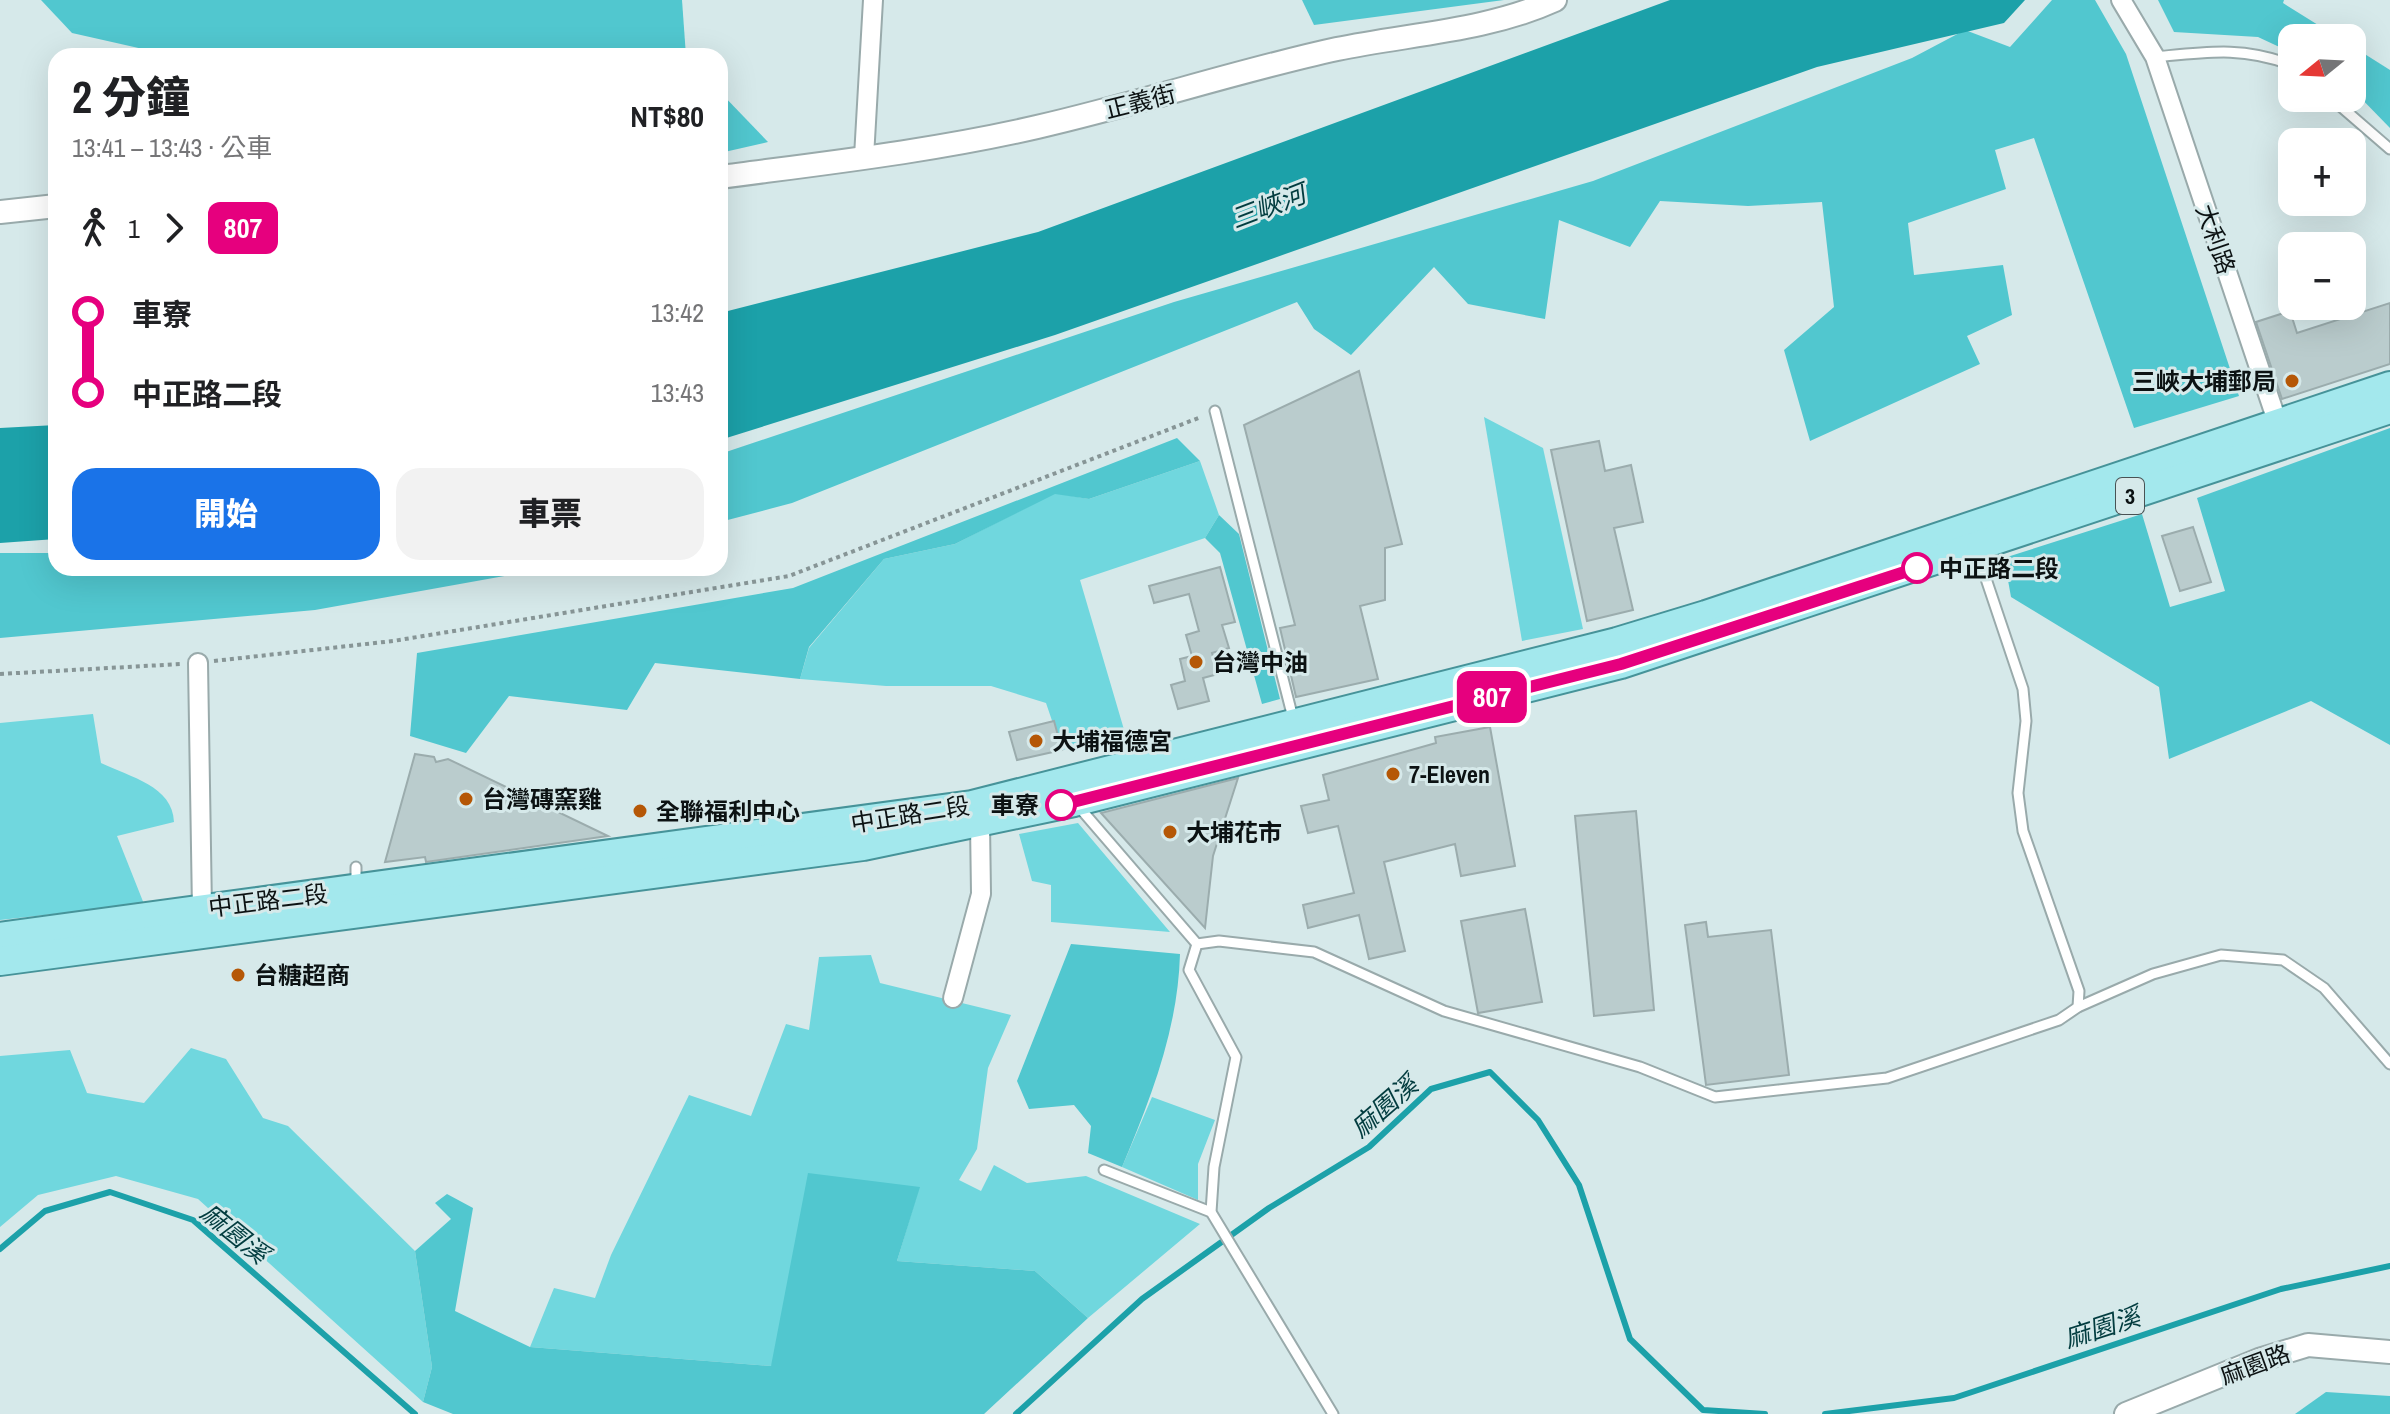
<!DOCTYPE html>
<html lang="zh-TW">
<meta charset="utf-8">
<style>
body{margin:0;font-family:"Archivo Narrow","Noto Sans TC",sans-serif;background:#f2f2f2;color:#202124;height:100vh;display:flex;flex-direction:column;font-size:30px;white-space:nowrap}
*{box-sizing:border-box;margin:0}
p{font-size:26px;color:#757577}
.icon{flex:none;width:44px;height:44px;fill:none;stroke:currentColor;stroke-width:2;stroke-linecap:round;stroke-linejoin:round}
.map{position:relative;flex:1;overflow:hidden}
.details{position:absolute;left:48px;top:48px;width:680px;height:528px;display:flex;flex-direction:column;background:#fff;border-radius:24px;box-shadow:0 8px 32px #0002}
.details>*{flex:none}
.badge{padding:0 16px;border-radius:12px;font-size:28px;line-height:52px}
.needle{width:52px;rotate:252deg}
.buttons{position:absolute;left:2278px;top:24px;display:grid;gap:16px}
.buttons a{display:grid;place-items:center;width:88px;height:88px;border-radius:16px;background:#fff;box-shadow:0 8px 32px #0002;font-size:40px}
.map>.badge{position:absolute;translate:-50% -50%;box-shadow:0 0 0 4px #fff}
.legs{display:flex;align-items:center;gap:12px;height:88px;padding:0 24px;font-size:26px}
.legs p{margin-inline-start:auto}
.summary{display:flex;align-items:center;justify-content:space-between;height:136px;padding:0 24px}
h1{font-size:44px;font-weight:800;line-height:60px}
.button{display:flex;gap:16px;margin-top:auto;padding:16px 24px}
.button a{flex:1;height:92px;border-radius:24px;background:#1a73e8;color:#fff;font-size:32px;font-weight:800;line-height:92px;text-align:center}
.button a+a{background:#f2f2f2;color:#202124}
ul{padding:0 24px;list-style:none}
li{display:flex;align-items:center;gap:28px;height:80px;font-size:30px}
li i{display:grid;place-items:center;width:12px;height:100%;margin:0 10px;background:currentColor}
li i::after{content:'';width:20px;height:20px;margin:-10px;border:6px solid;border-radius:50%;background:#fff}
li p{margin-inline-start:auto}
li:first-child i{background:linear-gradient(#0000 50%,currentColor 0)}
li:last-child i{background:linear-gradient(currentColor 50%,#0000 0)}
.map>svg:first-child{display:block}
.green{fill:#70d7de}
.forest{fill:#51c7cf}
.water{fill:#1ca1a9}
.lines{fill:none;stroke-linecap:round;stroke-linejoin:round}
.stream{stroke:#1ca1a9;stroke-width:6}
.building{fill:#bacccd;stroke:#9bacad;stroke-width:2}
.service-casing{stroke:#99aaab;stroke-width:13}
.minor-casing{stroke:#99aaab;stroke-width:22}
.tertiary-casing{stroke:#99aaab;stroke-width:26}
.primary-casing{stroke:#469399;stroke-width:32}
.path{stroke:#879596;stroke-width:4;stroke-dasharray:4 4;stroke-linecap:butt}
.service{stroke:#fff;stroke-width:9}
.minor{stroke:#fff;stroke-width:18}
.tertiary{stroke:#fff;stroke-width:22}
.primary{stroke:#a3e8ed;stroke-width:28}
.line-1-casing{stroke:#fff;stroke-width:18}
.line-1{stroke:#e6007e;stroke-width:12}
.poi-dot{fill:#b55706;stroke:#d6e9ea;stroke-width:3}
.stop-1-dot{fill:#fff;stroke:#e6007e;stroke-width:4}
.labels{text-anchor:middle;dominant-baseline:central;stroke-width:6;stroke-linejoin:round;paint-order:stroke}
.shield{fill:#d6e9ea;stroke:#495254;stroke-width:2}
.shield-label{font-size:22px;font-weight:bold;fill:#0c1213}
.street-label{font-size:24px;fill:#0c1213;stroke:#d6e9ea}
.poi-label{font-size:24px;font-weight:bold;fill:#0c1213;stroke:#d6e9ea;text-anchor:start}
.stop-label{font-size:24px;font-weight:bold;fill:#0c1213;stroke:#d6e9ea;text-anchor:start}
.water-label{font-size:26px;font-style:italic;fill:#023c3f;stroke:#d6e9ea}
</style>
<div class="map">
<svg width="2390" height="1414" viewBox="0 0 2390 1414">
<rect width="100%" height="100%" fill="#d6e9ea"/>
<!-- green -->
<g class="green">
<path d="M 1484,417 L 1543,448 L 1583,629 L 1522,641 Z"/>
<path d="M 1200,461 L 1219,515 L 1205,538 L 1080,580 L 1125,733 L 1062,750 L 1046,703 L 991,686 L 886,686 L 800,679 L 809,648 L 884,559 L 955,544 L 1055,493 L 1089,499 Z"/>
<path d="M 93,714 L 101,763 C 130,777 173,786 174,822 L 117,836 L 144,904 L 0,920 L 0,723 Z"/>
<path d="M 1078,823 L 1170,932 L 1051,922 L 1051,885 L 1032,881 L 1019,834 Z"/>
<path d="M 871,955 L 880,983 L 1011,1015 L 988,1068 L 977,1149 L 959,1180 L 981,1191 L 994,1165 L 1027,1183 L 1086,1176 L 1200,1224 L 1088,1318 L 1035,1271 L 897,1261 L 919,1188 L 771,1366 L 530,1347 L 554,1288 L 595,1298 L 611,1255 L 689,1095 L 751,1116 L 786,1024 L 809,1030 L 819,957 Z"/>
<path d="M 191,1048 L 226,1059 L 263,1118 L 288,1126 L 415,1251 L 432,1367 L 423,1402 L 198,1199 L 116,1176 L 38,1195 L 0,1227 L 0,1056 L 70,1050 L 87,1093 L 144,1103 Z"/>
<path d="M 1152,1097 L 1215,1120 L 1198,1164 L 1198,1200 L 1122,1167 Z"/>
</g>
<!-- forest -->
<g class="forest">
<path d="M 41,0 L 682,0 L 686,56 L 174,56 L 72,33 Z"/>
<path d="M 1302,0 L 1504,0 L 1314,25 Z"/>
<path d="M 2052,0 L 2095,0 L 2126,54 L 2239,396 L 2134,428 L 2034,138 L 1995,150 L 2006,189 L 1908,223 L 1914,275 L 2003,265 L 2012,315 L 1967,336 L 1980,364 L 1810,441 L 1784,350 L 1834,307 L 1822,202 L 1748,206 L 1660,201 L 1630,247 L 1559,220 L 1545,319 L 1468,304 L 1434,267 L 1351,355 L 1314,329 L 1297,302 L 792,503 L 720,522 L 720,454 L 1174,302 L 1593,181 L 1912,58 L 1965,30 L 2010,47 Z"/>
<path d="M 2158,0 L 2284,0 L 2283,3 L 2339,38 L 2292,38 L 2292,53 L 2258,37 L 2174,32 Z"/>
<path d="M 2352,46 L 2390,70 L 2390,128 L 2352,89 Z"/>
<path d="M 720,92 L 768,142 L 720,153 Z"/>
<path d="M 2390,428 L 2390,745 L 2311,701 L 2169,759 L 2159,687 L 2011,597 L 2004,558 L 2142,514 L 2170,607 L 2225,591 L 2197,498 Z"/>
<path d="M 1177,438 L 1200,461 L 1089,499 L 1055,494 L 955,544 L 884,559 L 809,647 L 800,679 L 655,663 L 627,710 L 509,696 L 466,753 L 410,736 L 417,653 L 793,588 Z"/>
<path d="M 1219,515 L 1239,534 L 1280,699 L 1262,704 L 1220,553 L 1205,538 Z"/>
<path d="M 0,553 L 56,553 L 56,568 L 549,568 L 315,610 L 0,638 Z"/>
<path d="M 1071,944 L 1180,954 C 1178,1029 1151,1098 1122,1167 L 1088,1153 L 1091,1126 L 1074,1105 L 1029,1109 L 1017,1081 Z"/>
<path d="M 808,1173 L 920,1187 L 897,1261 L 1035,1271 L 1088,1318 L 984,1414 L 453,1414 L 423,1402 L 432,1367 L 415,1251 L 451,1219 L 435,1203 L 447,1194 L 473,1208 L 455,1311 L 530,1347 L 771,1366 Z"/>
<path d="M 2326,1392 L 2390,1396 L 2390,1414 L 2295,1414 Z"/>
</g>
<!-- water -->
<g class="water">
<path d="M 1670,0 L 2025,0 L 2004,23 L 1817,67 L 1055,335 L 720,440 L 720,313 L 1038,232 Z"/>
<path d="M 56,425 L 56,539 L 0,543 L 0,428 Z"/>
</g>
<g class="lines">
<!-- stream -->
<g class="stream">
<path d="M 0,1249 L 45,1211 L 110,1192 L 193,1220 L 415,1414"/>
<path d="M 1016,1414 L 1142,1299 L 1269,1208 L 1369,1147 L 1431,1089 L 1490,1072 L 1538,1120 L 1579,1185 L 1630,1339 L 1703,1410 L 1765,1414"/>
<path d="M 1825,1414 L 1954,1398 L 2281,1289 L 2390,1266"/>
</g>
</g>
<!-- building -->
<g class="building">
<path d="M 2390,303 L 2390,364 L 2282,399 L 2256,322 L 2290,311 L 2297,333 Z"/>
<path d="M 1359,371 L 1402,544 L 1385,548 L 1385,600 L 1360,606 L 1378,679 L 1296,697 L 1280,628 L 1295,625 L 1244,425 Z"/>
<path d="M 1599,441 L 1605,471 L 1631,465 L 1643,522 L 1614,528 L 1633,610 L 1587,621 L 1551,450 Z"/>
<path d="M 2193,527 L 2211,582 L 2180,591 L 2162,536 Z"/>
<path d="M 1220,567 L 1235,622 L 1222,625 L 1229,648 L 1212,653 L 1218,674 L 1203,678 L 1209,701 L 1178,709 L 1171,685 L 1185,681 L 1180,659 L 1192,656 L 1186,635 L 1199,631 L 1189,594 L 1154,603 L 1149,586 Z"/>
<path d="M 1054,721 L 1062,750 L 1017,760 L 1009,732 Z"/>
<path d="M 1490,727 L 1515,866 L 1461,876 L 1455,844 L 1384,862 L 1405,951 L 1369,959 L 1359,915 L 1308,928 L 1303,905 L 1354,893 L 1338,826 L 1308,833 L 1301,806 L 1329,800 L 1323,775 L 1436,743 L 1435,737 Z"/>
<path d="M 415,754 L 434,757 L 436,762 L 448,759 L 608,836 L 426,862 L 425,857 L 385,862 Z"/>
<path d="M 1238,778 L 1213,856 L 1205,928 L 1101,813 Z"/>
<path d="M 1636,811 L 1654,1010 L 1594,1016 L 1575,816 Z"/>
<path d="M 1525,909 L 1542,1002 L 1478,1013 L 1461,921 Z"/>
<path d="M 1706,922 L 1708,937 L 1771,930 L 1789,1075 L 1706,1085 L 1685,925 Z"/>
</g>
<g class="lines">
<!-- service casing -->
<g class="service-casing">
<g id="service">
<path d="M 2155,57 C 2207,52 2242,46 2292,65"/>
<path d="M 2331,98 L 2390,149"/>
<path d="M 1215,411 L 1294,722"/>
<path d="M 1976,549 L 2023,689 L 2026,721 L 2018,793 L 2023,831 L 2079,991 L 2078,1007"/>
<path d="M 1079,807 L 1197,944"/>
<path d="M 356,867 L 356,886"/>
<path d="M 1104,1170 L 1211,1212"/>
<path d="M 1333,1414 L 1211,1212 L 1214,1167 L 1236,1057 L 1189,970 L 1197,944 L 1219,941 L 1314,952 L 1444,1011 L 1640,1067 L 1715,1097 L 1887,1078 L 2059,1020 L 2078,1007 L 2153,974 L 2221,955 L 2283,960 L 2324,988 L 2390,1064"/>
</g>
</g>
<!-- minor casing -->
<g class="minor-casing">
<g id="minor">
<path d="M 2121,0 L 2155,57 L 2281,433"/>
<path d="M 864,157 L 873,0"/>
<path d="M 198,663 L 202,909"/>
<path d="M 953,998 L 981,894 L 980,824"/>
</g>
</g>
<!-- tertiary casing -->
<g class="tertiary-casing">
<g id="tertiary">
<path d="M 720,177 C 826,163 933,151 1037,127 C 1138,104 1236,71 1337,49 C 1409,34 1487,31 1555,0"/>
<path d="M 0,212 L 56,206"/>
<path d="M 2126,1414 L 2259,1360 L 2308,1345 L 2390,1352"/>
</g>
</g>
<!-- primary casing -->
<g class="primary-casing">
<g id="primary">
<path d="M 0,937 L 972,805 L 1617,642 L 1706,615 L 2390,386"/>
<path d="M 0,961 L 863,846 L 1074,802 L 1621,664 L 2390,409"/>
</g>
</g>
<!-- path -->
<g class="path">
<path d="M 214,661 L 393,641 L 789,576 L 1201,417"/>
<path d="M 0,674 L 181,664"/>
</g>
<!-- service -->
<use href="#service" class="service"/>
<!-- minor -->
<use href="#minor" class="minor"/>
<!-- tertiary -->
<use href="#tertiary" class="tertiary"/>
<!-- primary -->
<use href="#primary" class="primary"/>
</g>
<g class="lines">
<!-- line-1 casing -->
<g class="line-1-casing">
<path id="line-1" d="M 1061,805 L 1621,664 L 1917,568"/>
</g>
<!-- line-1 -->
<use href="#line-1" class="line-1"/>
</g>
<!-- markers -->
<g class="poi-dot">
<circle cx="2292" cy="381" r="8"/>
<circle cx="1196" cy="662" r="8"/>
<circle cx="1036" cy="741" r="8"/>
<circle cx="1393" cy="774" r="8"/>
<circle cx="466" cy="799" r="8"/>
<circle cx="640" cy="811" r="8"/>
<circle cx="1170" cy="832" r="8"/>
<circle cx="238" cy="975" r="8"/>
</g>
<g class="stop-1-dot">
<circle cx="1917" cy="568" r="14"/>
<circle cx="1061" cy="805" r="14"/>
</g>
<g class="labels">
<!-- shield labels -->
<rect class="shield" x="2116" y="478" width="28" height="36" rx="6"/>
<g class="shield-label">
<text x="2130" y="496">3</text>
</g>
<!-- street labels -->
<g class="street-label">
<text transform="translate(1140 101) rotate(-14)">正義街</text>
<text transform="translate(2216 239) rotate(71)">大利路</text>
<text transform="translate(910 814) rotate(-9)">中正路二段</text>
<text transform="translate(268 900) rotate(-7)">中正路二段</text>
<text transform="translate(2255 1364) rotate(-20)">麻園路</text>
</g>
<!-- poi labels -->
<g class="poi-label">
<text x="2276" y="381" text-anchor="end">三峽大埔郵局</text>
<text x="1212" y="662">台灣中油</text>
<text x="1052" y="741">大埔福德宮</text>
<text x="1409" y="774">7-Eleven</text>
<text x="482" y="799">台灣磚窯雞</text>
<text x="656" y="811">全聯福利中心</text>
<text x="1186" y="832">大埔花市</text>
<text x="254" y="975">台糖超商</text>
</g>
<!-- stop labels -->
<g class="stop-label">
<text x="1939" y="568">中正路二段</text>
<text x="1039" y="805" text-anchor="end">車寮</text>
</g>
<!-- water labels -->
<g class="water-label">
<text transform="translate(1268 206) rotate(-21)">三峽河</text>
<text transform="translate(1384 1106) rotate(-41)">麻園溪</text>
<text transform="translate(235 1233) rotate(39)">麻園溪</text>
<text transform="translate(2102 1327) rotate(-18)">麻園溪</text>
</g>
</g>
</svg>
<div class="buttons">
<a><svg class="needle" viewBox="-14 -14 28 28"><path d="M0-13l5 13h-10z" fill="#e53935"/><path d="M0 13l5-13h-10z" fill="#757577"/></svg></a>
<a>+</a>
<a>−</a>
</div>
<b class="badge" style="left:1492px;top:697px;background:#e6007e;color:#fff">807</b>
<section class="details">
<div class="summary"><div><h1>2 分鐘</h1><p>13:41 – 13:43 · 公車</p></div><b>NT$80</b></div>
<div class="legs"><svg class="icon" aria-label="walk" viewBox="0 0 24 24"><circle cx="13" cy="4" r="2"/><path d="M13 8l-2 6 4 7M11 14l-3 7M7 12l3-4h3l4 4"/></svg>1<svg class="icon" aria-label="forward" viewBox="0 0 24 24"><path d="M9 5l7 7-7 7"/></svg><b class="badge" style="background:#e6007e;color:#fff">807</b></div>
<ul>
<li><i style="color:#e6007e"></i><b>車寮</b><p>13:42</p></li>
<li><i style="color:#e6007e"></i><b>中正路二段</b><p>13:43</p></li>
</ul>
<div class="button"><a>開始</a><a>車票</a></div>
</section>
</div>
